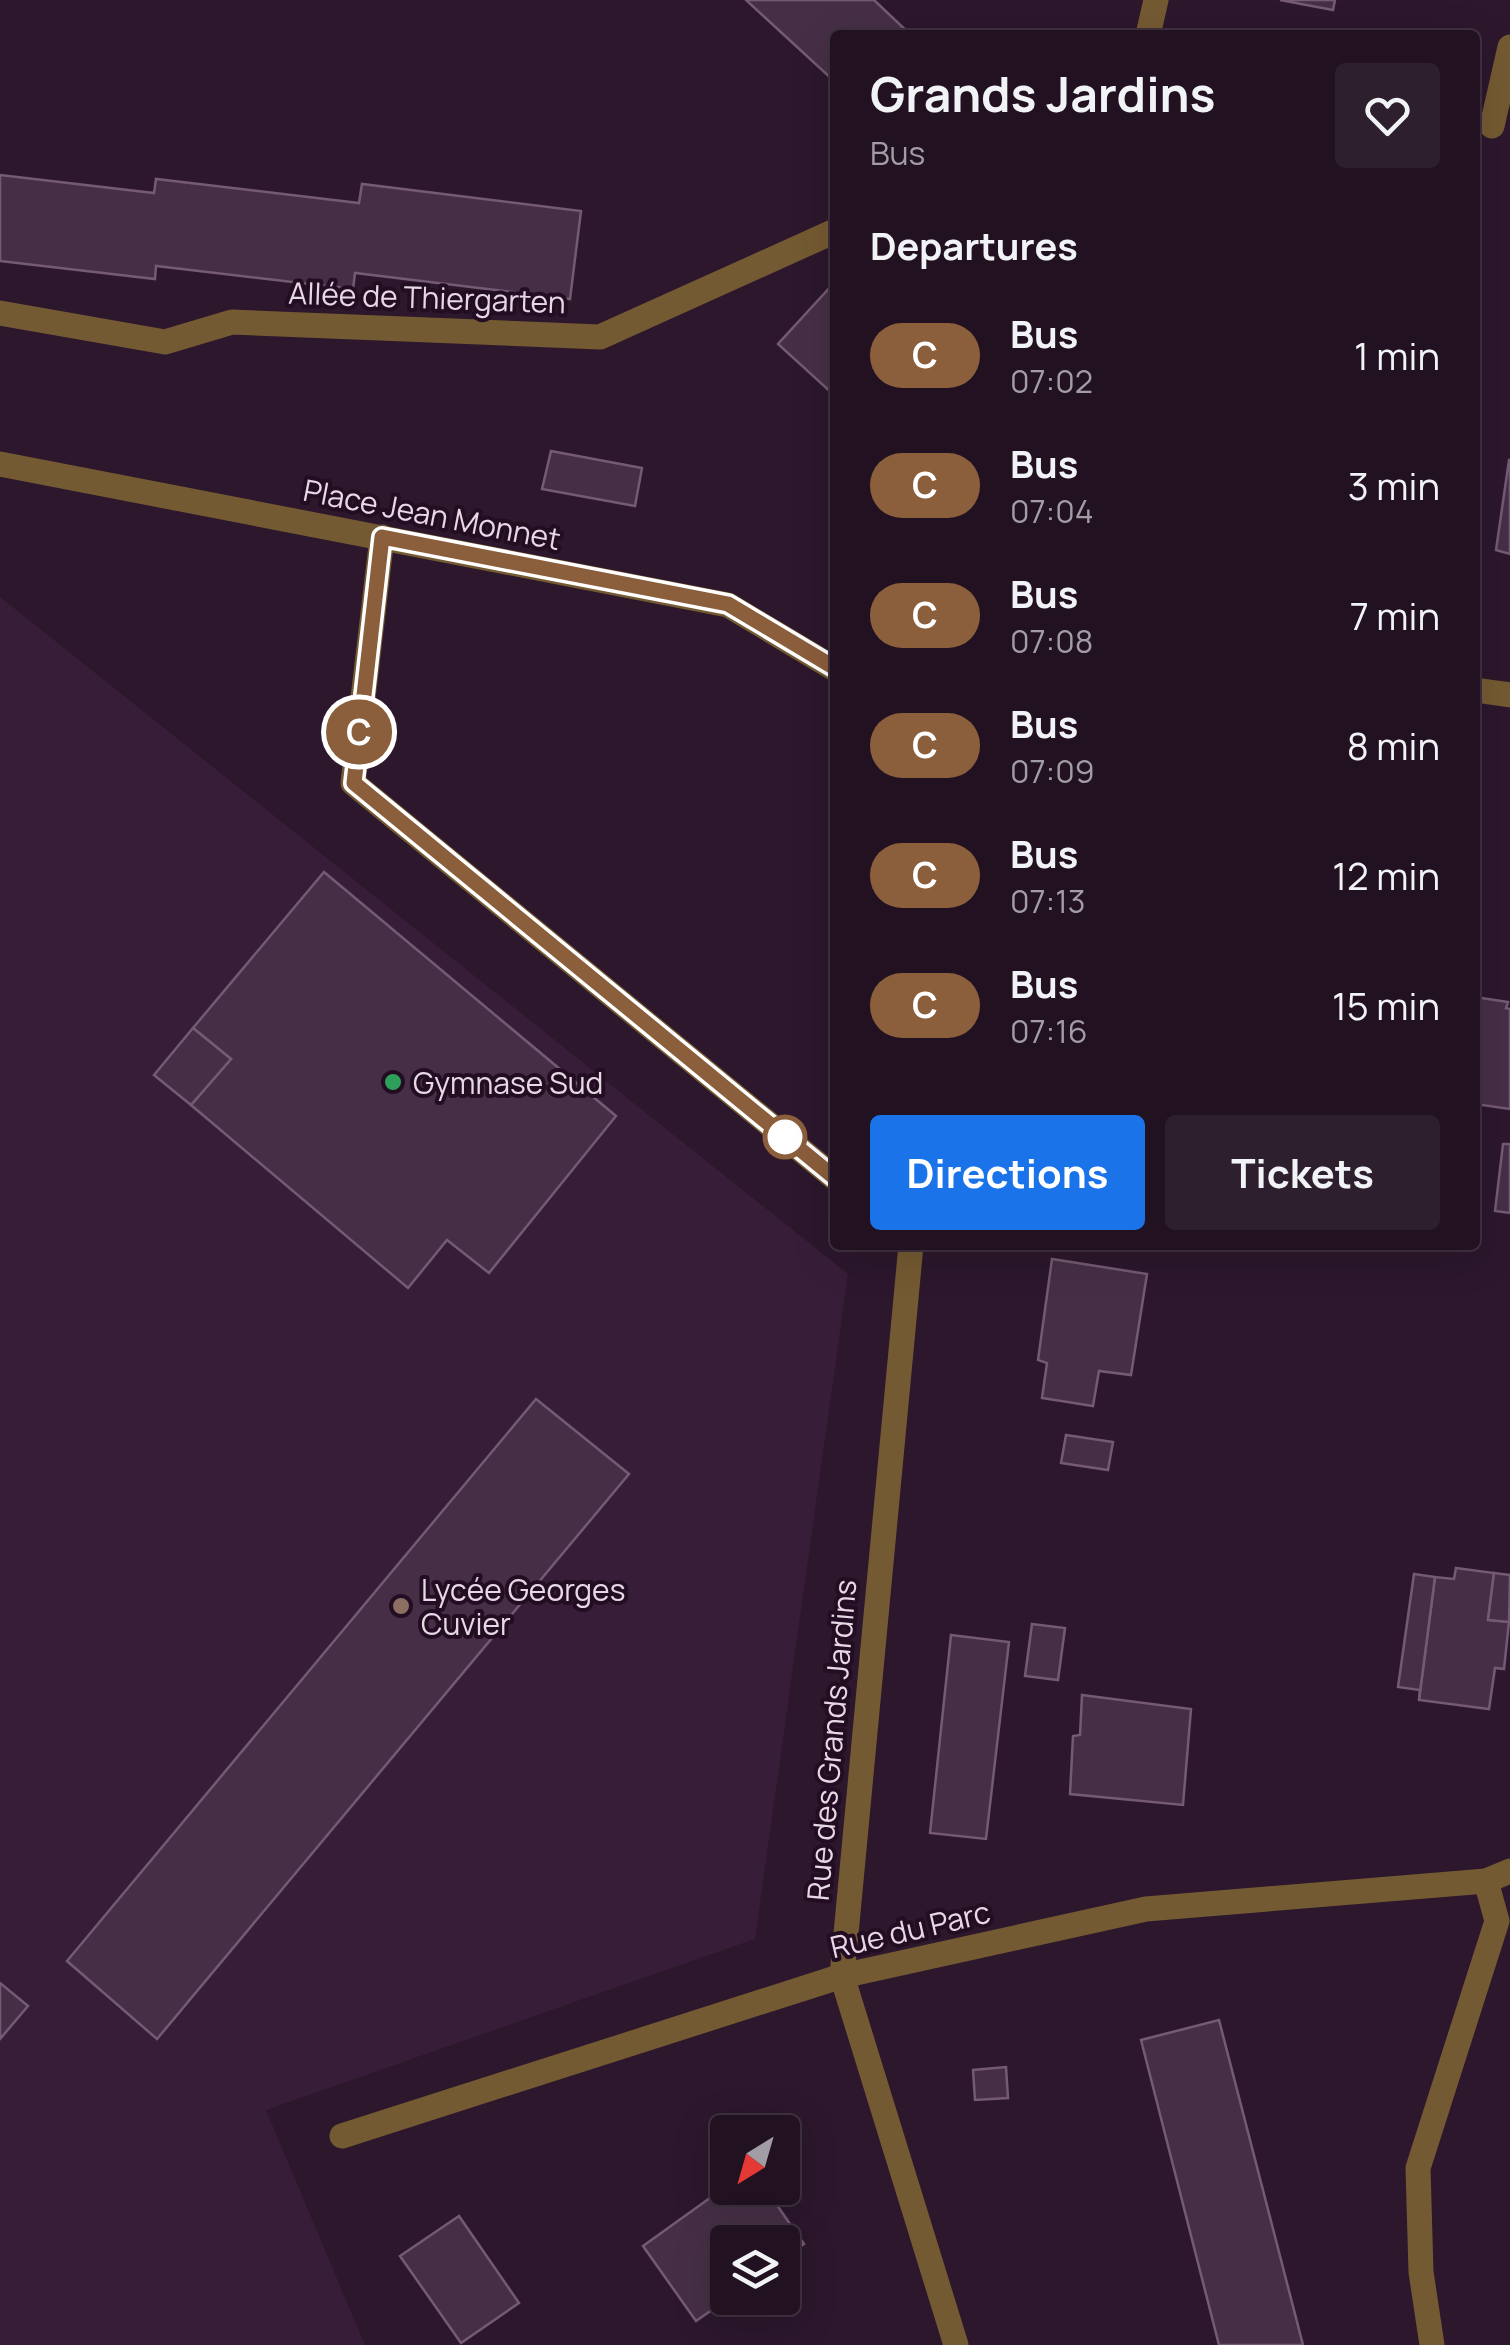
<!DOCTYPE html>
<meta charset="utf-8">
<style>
body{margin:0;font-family:Manrope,sans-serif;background:#2d1f2e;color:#f1f3f6;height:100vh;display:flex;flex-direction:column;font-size:38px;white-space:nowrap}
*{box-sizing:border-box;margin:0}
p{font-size:32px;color:#a29da5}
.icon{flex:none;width:55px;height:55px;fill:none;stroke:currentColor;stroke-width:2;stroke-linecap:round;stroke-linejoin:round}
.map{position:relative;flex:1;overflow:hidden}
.details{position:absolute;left:830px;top:30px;width:650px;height:1220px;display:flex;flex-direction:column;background:#211121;border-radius:10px;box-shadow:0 10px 40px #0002,0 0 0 2px #3e313f}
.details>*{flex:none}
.badge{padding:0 20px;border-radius:32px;font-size:35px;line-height:65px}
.needle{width:65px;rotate:217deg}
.tools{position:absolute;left:710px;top:2115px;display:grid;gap:20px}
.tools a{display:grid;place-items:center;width:90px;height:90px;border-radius:10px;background:#211121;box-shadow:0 10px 40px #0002,0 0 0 2px #3e313f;font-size:50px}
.map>.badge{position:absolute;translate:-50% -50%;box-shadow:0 0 0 5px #fff}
h2{padding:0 40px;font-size:38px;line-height:90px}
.round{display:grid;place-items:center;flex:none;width:105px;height:105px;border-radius:10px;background:#2d1f2e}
.headline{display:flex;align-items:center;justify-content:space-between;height:170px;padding:0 40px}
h1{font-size:48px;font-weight:700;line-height:75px}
.button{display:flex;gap:20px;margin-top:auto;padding:20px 40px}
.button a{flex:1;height:115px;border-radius:10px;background:#1a73e8;color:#fff;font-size:40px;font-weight:700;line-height:115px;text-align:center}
.button a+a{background:#2d1f2e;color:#f1f3f6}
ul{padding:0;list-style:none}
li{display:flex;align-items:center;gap:30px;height:130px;padding:0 40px}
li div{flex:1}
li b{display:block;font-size:38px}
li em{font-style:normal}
li .badge{min-width:110px;font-weight:700;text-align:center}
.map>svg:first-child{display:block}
.built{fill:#381d38}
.building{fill:#462f46;stroke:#745a73;stroke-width:2.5}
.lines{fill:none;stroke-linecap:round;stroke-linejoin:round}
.service{stroke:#745a32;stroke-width:25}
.minor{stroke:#745a32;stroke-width:25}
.line-casing{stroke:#fff;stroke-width:22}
.line{stroke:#8b5e3c;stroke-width:15}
.leisure-dot{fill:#2e9e5b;stroke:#220d22;stroke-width:4}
.stop-dot{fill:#fff;stroke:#8b5e3c;stroke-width:5}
.education-dot{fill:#8d6e63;stroke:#220d22;stroke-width:4}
.labels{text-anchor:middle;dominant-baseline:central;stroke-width:8;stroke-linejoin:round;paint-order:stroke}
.street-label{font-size:30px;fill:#e7d8e6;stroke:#220d22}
.poi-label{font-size:30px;fill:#e7d8e6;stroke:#220d22;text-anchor:start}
</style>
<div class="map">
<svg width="1510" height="2345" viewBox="0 0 1510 2345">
<rect width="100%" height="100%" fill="#2c172c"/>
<!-- built -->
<path class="built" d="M 0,597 L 848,1274 L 755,1939 L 266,2110 L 365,2345 L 0,2345 Z"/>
<!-- building -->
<g class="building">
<path d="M 746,0 L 874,0 L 911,35 L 835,35 L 835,82 Z"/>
<path d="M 1280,0 L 1335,0 L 1333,10 Z"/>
<path d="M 0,175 L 154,193 L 156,179 L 359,203 L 362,184 L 581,211 L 570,299 L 355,273 L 353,289 L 156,266 L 155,279 L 0,261 Z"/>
<path d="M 833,284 L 835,286 L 835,396 L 778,344 Z"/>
<path d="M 551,451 L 642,468 L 635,506 L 542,489 Z"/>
<path d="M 1509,460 L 1510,460 L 1510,554 L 1496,550 Z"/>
<path d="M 324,872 L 616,1116 L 489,1273 L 447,1240 L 408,1288 L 191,1105 L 231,1059 L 193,1028 Z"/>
<path d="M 1475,997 L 1508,1002 L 1506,1008 L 1510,1009 L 1510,1109 L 1475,1104 Z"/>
<path d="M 193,1028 L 231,1059 L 191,1105 L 154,1075 Z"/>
<path d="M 1503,1144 L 1510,1144 L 1510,1213 L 1495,1211 Z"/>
<path d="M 1052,1259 L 1147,1274 L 1131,1375 L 1099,1371 L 1093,1406 L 1042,1398 L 1047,1363 L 1038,1360 Z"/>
<path d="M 536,1399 L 629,1474 L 157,2039 L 67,1961 Z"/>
<path d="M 1066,1435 L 1113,1442 L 1108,1470 L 1061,1463 Z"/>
<path d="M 1456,1568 L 1494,1573 L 1488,1620 L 1509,1622 L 1504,1669 L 1495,1668 L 1489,1709 L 1419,1700 L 1435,1577 L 1454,1579 Z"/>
<path d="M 1494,1573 L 1510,1575 L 1509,1622 L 1488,1620 Z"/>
<path d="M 1414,1574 L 1435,1577 L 1419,1700 L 1420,1690 L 1398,1687 Z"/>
<path d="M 1032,1624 L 1065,1628 L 1058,1680 L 1025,1676 Z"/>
<path d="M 951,1635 L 1009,1642 L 986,1839 L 930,1833 Z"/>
<path d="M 1082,1695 L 1191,1709 L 1183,1805 L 1070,1794 L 1073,1736 L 1080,1735 Z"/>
<path d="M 0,1983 L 28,2006 L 0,2039 Z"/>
<path d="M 1219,2020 L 1303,2345 L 1219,2345 L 1141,2040 Z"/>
<path d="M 1006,2067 L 1008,2098 L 975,2100 L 973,2070 Z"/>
<path d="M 728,2185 L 765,2188 L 804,2244 L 782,2259 L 782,2242 L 728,2242 L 729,2298 L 696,2321 L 643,2246 Z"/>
<path d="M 459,2216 L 519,2303 L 461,2343 L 400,2256 Z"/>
</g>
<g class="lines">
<!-- service -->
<g class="service">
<path d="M 382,537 L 353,783 L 835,1178"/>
<path d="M 842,1976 L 956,2345"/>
</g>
<!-- minor -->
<g class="minor">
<path d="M 1148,35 L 1156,0"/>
<path d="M 1492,126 L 1510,47"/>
<path d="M 0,313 L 165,342 L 232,322 L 600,337 L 835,231"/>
<path d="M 0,464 L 728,605 L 835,669"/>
<path d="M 1475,690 L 1510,695"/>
<path d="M 842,1976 L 911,1245"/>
<path d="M 342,2136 L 842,1976 L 1146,1909 L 1486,1881 L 1510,1871"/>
<path d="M 1432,2345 L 1421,2272 L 1418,2168 L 1497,1921 L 1486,1881"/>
</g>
</g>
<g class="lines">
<!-- line casing -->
<g class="line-casing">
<path id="line" d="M 835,668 L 728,604 L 382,537 L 354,783 L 835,1178"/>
</g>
<!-- line -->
<use href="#line" class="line"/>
</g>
<!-- markers -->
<circle class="leisure-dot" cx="393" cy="1082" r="10"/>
<circle class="stop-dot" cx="785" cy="1137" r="20"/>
<circle class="education-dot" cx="401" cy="1606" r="10"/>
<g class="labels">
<!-- street labels -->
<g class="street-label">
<text transform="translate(427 297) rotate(2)">Allée de Thiergarten</text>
<text transform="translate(432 514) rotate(11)">Place Jean Monnet</text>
<text transform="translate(831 1740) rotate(-85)">Rue des Grands Jardins</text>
<text transform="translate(910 1929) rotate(-13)">Rue du Parc</text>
</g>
<!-- poi labels -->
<g class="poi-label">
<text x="413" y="1082">Gymnase Sud</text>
<text x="421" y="1589">Lycée Georges<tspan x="421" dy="34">Cuvier</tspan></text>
</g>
</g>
</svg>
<div class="tools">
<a><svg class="needle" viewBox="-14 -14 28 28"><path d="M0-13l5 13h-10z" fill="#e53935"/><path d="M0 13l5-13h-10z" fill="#a29da5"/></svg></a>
<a><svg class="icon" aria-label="layers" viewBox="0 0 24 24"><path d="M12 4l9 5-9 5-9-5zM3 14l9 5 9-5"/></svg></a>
</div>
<b class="badge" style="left:359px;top:732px;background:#8b5e3c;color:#fff">C</b>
<section class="details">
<div class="headline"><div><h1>Grands Jardins</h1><p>Bus</p></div><a class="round"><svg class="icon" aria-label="heart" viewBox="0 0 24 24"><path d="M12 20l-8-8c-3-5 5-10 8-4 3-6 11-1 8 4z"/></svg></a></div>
<h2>Departures</h2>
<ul>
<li><span class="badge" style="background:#8b5e3c;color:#fff">C</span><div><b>Bus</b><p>07:02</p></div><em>1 min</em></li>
<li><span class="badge" style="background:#8b5e3c;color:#fff">C</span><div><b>Bus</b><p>07:04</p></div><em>3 min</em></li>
<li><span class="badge" style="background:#8b5e3c;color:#fff">C</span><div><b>Bus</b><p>07:08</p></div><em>7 min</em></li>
<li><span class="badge" style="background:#8b5e3c;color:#fff">C</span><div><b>Bus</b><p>07:09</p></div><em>8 min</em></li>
<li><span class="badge" style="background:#8b5e3c;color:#fff">C</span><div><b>Bus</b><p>07:13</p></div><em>12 min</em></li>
<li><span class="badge" style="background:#8b5e3c;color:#fff">C</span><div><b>Bus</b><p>07:16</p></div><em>15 min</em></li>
</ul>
<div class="button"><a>Directions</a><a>Tickets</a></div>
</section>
</div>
